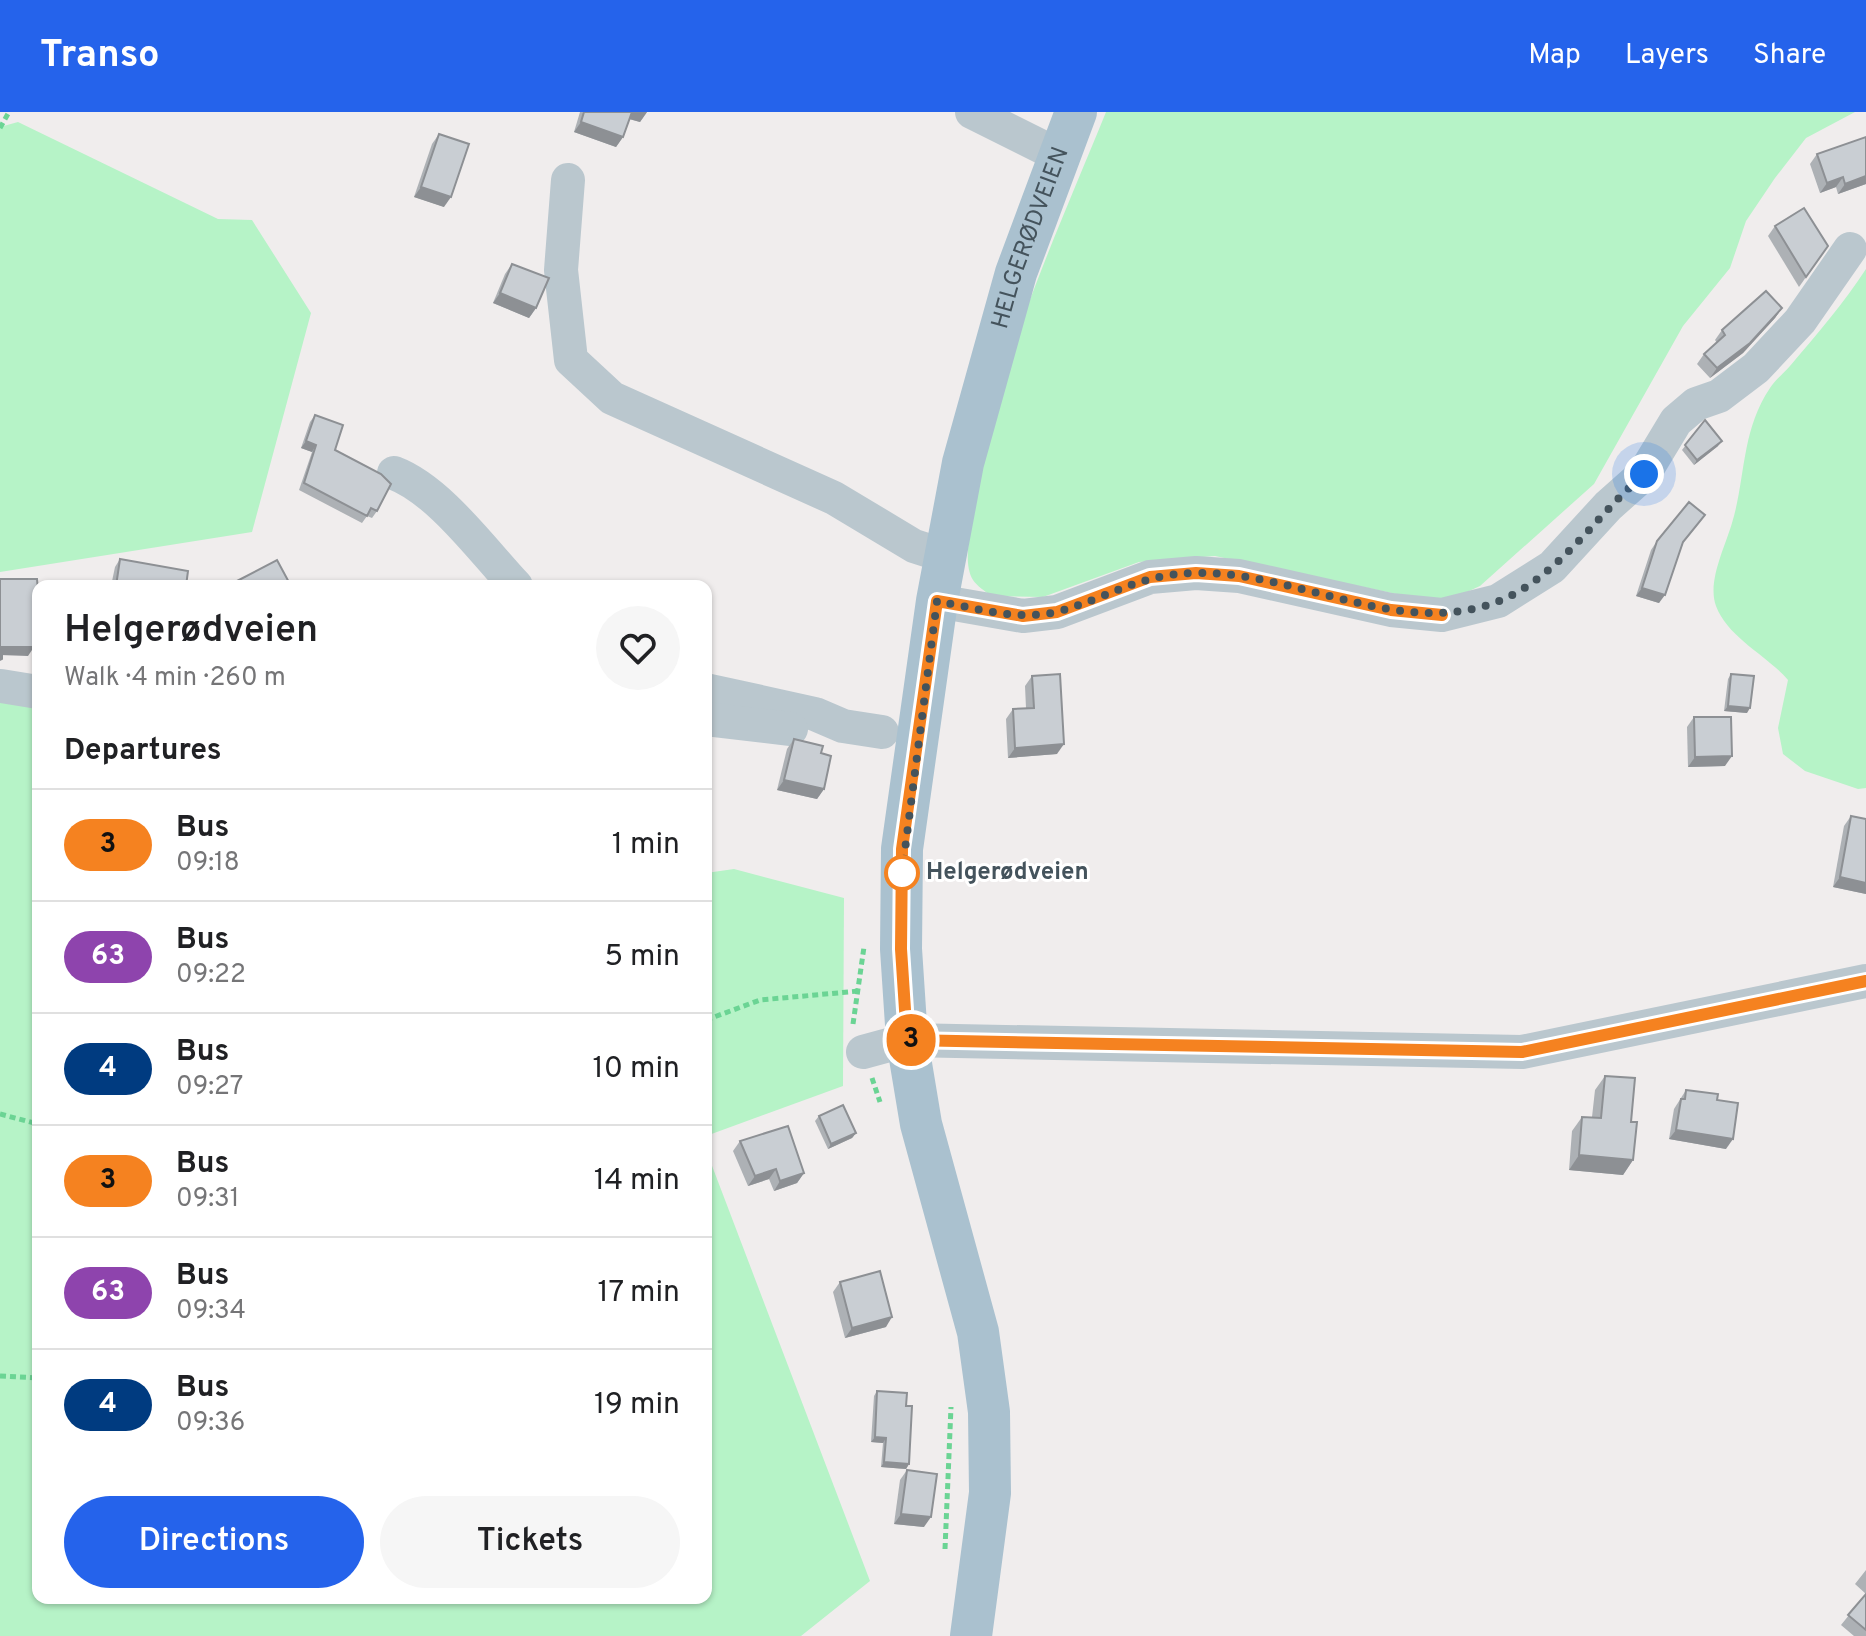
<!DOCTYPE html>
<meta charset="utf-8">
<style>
body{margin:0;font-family:Overpass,sans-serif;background:#f6f6f6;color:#202124;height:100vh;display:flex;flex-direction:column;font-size:30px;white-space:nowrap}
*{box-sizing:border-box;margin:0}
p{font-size:26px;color:#757577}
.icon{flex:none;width:44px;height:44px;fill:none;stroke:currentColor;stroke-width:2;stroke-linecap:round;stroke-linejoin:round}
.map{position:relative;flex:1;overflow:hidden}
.details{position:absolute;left:32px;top:468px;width:680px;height:1024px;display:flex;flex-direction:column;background:#fff;border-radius:16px;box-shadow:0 2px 6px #0004}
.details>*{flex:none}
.badge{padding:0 16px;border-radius:26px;font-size:28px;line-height:52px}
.you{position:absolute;width:40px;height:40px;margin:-20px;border:6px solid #fff;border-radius:50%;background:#1a73e8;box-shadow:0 0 0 12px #1a73e833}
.map>.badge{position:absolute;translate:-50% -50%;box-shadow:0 0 0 4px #fff}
h2{padding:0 32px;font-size:30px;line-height:72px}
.round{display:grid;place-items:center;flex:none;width:84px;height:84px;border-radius:42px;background:#f6f6f6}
.summary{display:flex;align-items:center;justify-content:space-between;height:136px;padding:0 32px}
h1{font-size:38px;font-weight:600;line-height:60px}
.action{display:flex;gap:16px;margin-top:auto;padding:16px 32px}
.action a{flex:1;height:92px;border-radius:48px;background:#2563eb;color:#fff;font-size:32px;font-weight:600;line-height:92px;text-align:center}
.action a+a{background:#f6f6f6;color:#202124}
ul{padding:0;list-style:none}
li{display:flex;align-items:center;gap:24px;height:112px;padding:0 32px;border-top:2px solid #e0e0e0}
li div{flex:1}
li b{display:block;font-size:30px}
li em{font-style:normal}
li .badge{min-width:88px;font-weight:700;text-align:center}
header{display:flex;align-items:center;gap:48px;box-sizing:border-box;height:112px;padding:0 40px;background:#2563eb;color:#fff}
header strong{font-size:38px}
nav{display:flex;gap:44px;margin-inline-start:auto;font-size:28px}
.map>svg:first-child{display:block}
.green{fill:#b6f3c7}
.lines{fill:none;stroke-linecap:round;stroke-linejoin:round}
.path{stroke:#6bd494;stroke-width:5;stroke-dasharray:6 4;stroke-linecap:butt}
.minor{stroke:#bac7ce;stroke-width:34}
.major{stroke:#aac1cf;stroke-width:42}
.wall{fill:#adb1b5}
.shaded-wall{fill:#8d9094}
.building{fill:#c9ced3;stroke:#8d9094;stroke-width:2}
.line-casing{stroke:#fff;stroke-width:18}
.line{stroke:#f58220;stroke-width:12}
.walk{stroke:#44535c;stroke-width:8;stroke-dasharray:0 14.4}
.stop-dot{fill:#fff;stroke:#f58220;stroke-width:4}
.labels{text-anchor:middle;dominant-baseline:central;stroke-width:6;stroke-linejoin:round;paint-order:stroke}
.street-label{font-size:24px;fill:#44535c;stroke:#fff}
.stop-label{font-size:24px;font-weight:bold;fill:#44535c;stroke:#fff;text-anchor:start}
</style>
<header>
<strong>Transo</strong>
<nav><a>Map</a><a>Layers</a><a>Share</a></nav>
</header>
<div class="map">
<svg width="1866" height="1524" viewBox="0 0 1866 1524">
<rect width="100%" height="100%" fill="#f0eded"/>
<!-- green -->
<g class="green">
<path d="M 1106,0 L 1855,0 L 1806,26 L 1775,66 L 1746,109 L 1730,156 L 1683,214 L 1594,372 L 1480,474 L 1456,485 L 1430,489 L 1215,444 L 1139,450 L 1043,485 L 991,484 C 985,479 977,474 973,468 C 965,455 968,434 970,420 C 983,280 1053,131 1106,0 Z"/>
<path d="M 18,10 L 218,107 L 252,108 L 311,201 L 252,420 L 0,460 L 0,15 Z"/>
<path d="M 1866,157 L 1866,676 L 1858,677 L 1805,659 L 1783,642 L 1778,616 L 1788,568 C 1768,544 1728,526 1716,494 C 1707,470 1725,435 1732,411 C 1746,365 1741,319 1770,276 C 1775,268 1784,261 1790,254 C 1817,222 1844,191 1866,157 Z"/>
<path d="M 0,590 L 38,591 L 38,1486 L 706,1486 L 706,1038 L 870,1469 L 801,1524 L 0,1524 Z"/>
<path d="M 734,757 L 844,786 L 843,974 L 706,1024 L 706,761 Z"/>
</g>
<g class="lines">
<!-- path -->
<g class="path">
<path d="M 0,16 L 9,0"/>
<path d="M 706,908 L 760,888 L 859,879"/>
<path d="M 853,912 L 864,835"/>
<path d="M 872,966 L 880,990"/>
<path d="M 0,1002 L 38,1012"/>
<path d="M 0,1264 L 38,1266"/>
<path d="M 945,1437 L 951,1295"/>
</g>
<!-- minor -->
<g class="minor">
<path d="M 972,0 L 1058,43"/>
<path d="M 568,68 L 561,158 L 571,248 L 612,286 L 834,386 L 914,434 L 945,444"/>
<path d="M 394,361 C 439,378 483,439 516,474"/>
<path d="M 937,489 L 1023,504 L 1057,500 L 1150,465 L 1196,461 L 1239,464 L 1391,498 L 1442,503 L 1498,489 L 1552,455 L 1608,394 L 1644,362 L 1676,309 L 1696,292 L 1719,284 L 1756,256 L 1800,209 L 1850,137"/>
<path d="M 1,574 L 38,580"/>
<path d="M 706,578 L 815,602 L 843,614 L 882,620"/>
<path d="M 706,607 L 791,617"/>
<path d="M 863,940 L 907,928 L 1522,940 L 1866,869"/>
</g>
<!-- major -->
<path class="major" id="s1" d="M 971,1524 L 990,1381 L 989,1300 L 978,1220 L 921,1012 L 907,928 L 901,837 L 902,737 L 937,489 L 963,351 L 1016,161 L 1076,0"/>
</g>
<!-- wall -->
<g class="wall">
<path d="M 580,0 L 647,0 L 640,10 L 629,7 L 623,25 L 616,35 L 574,20 Z"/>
<path d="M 439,22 L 444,95 L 414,85 L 432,32 Z"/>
<path d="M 1866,25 L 1866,72 L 1838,82 L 1836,75 L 1820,81 L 1810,52 L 1817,42 Z"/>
<path d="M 1775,114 L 1828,134 L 1799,175 L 1768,124 Z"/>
<path d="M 512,152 L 536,196 L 529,206 L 493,191 L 505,162 Z"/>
<path d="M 1782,196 L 1775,206 L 1743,241 L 1710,266 L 1697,252 L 1704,242 L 1717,231 L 1715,228 L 1722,218 Z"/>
<path d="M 315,303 L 335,338 L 377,399 L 372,406 L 367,404 L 362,411 L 299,378 L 312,340 L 301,336 L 310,310 Z"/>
<path d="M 1705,308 L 1718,334 L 1694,353 L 1682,338 Z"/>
<path d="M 1699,411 L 1682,432 L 1659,491 L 1636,484 L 1651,438 L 1657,429 Z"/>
<path d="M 120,447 L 186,474 L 111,474 L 115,455 Z"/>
<path d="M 1731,562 L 1747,601 L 1724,599 L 1728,567 Z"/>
<path d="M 1032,564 L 1057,642 L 1008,646 L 1006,607 L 1013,597 L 1026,596 L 1025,574 Z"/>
<path d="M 1694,605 L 1725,654 L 1688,655 L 1687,615 Z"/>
<path d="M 794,627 L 821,641 L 824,677 L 817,687 L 777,678 L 787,637 Z"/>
<path d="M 1851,704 L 1866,782 L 1833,775 L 1844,714 Z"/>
<path d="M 1605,964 L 1631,1010 L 1633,1048 L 1623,1063 L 1569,1058 L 1572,1019 L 1582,1005 L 1592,1005 L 1595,978 Z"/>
<path d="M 1686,978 L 1717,988 L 1726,1037 L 1669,1027 L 1674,997 Z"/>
<path d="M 819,1004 L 856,1021 L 852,1026 L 828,1037 L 815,1009 Z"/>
<path d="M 740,1029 L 804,1061 L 797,1071 L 774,1079 L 769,1067 L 748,1074 L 733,1039 Z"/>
<path d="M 840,1170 L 886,1215 L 845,1226 L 833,1180 Z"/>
<path d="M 877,1279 L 906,1294 L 909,1352 L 906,1357 L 881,1355 L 883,1331 L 871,1330 L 874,1284 Z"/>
<path d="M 907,1358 L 924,1415 L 894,1412 L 900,1368 Z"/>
<path d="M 1866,1458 L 1866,1524 L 1854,1524 L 1841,1513 L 1866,1482 L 1855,1472 Z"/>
</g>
<!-- shaded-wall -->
<g class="shaded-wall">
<path d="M 630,0 L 647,0 L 640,10 L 626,6 Z"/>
<path d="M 581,10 L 623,25 L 616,35 L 574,20 Z"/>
<path d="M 1866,64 L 1866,72 L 1838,82 L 1845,72 Z"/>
<path d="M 1843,65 L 1836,75 L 1820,81 L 1827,71 Z"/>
<path d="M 421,75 L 451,85 L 444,95 L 414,85 Z"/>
<path d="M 500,181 L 536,196 L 529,206 L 493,191 Z"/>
<path d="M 1782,196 L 1775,206 L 1743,241 L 1710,266 L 1717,256 Z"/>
<path d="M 306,329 L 316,333 L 312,340 L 301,336 Z"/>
<path d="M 1722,329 L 1718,334 L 1694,353 L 1697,348 Z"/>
<path d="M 1642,476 L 1665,483 L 1659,491 L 1636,484 Z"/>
<path d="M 34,508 L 38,508 L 38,516 L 28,516 Z"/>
<path d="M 2,535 L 34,535 L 28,544 L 0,543 Z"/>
<path d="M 1728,594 L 1750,596 L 1747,601 L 1724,599 Z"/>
<path d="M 1064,632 L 1057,642 L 1008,646 L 1015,636 Z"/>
<path d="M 1732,644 L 1725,654 L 1688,655 L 1695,645 Z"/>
<path d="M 784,668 L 824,677 L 817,687 L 777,678 Z"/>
<path d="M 1840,765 L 1866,771 L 1866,782 L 1833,775 Z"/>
<path d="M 1676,1018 L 1733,1027 L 1726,1037 L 1669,1027 Z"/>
<path d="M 856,1021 L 852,1026 L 828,1037 L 831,1032 Z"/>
<path d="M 1579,1043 L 1633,1048 L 1623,1063 L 1569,1058 Z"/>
<path d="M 776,1057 L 769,1067 L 748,1074 L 755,1064 Z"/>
<path d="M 804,1061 L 797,1071 L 774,1079 L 780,1069 Z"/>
<path d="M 892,1205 L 886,1215 L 845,1226 L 852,1216 Z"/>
<path d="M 875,1325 L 886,1326 L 883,1331 L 871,1330 Z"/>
<path d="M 884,1350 L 909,1352 L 906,1357 L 881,1355 Z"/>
<path d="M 901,1402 L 931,1405 L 924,1415 L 894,1412 Z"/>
</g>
<!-- building -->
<g class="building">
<path d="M 584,0 L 632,0 L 623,25 L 581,10 Z"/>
<path d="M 439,22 L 469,32 L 451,85 L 421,75 Z"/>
<path d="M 1866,25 L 1866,64 L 1845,72 L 1843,65 L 1827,71 L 1817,42 Z"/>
<path d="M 1804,96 L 1828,134 L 1806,165 L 1775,114 Z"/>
<path d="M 512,152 L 549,166 L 536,196 L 500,181 Z"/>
<path d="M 1766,179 L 1782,196 L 1750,231 L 1717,256 L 1704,242 L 1725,223 L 1722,218 Z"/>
<path d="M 315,303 L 343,313 L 335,338 L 381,362 L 391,372 L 377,399 L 371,396 L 367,404 L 304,371 L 316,333 L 306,329 Z"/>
<path d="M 1705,308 L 1722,329 L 1697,348 L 1685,333 Z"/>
<path d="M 1689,390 L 1705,403 L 1683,430 L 1665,483 L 1642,476 L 1657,429 Z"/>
<path d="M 120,447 L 188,459 L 186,474 L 116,474 Z"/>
<path d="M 277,448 L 291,474 L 240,474 L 237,469 Z"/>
<path d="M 0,467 L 37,467 L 38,479 L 38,508 L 34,508 L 34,535 L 2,535 L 2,547 L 0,548 Z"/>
<path d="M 1060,562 L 1064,632 L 1015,636 L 1013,597 L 1034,596 L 1032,564 Z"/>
<path d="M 1731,562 L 1754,564 L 1750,596 L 1728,594 Z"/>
<path d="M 1694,605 L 1731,605 L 1732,644 L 1695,645 Z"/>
<path d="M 794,627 L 823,634 L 821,641 L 831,644 L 824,677 L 784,668 Z"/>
<path d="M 1851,704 L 1866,707 L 1866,771 L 1840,765 Z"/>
<path d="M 1605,964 L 1635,966 L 1631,1010 L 1637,1010 L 1633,1048 L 1579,1043 L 1582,1005 L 1601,1006 Z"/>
<path d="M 1686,978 L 1718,982 L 1717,988 L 1738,991 L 1733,1027 L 1676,1018 L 1681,987 L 1685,987 Z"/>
<path d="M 843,993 L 856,1021 L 831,1032 L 819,1004 Z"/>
<path d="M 788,1014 L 804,1061 L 780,1069 L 776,1057 L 755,1064 L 740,1029 Z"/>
<path d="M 880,1159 L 892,1205 L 852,1216 L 840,1170 Z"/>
<path d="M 877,1279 L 907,1281 L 906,1294 L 912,1294 L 909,1352 L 884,1350 L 886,1326 L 875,1325 Z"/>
<path d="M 907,1358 L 937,1362 L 931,1405 L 901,1402 Z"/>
<path d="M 1866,1482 L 1866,1518 L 1848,1503 Z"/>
</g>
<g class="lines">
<!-- line casing -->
<g class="line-casing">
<path id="line" d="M 1442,503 L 1391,498 L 1239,464 L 1196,461 L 1150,465 L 1057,500 L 1023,504 L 937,489 L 902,737 L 901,837 L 907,928 L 1522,940 L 1866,869"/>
</g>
<!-- line -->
<use href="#line" class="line"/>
<!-- walk -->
<path class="walk" d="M 902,761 L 937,489 C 975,496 1017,509 1056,500 C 1107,487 1137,462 1195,461 C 1305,458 1422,542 1526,475 C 1571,445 1603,398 1644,362"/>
</g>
<!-- markers -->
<circle class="stop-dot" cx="902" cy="761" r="16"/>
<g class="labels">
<!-- street labels -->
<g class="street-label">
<text stroke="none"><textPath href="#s1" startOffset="1424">HELGERØDVEIEN</textPath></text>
</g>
<!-- stop labels -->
<g class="stop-label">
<text x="926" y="761">Helgerødveien</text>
</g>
</g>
</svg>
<div class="you" style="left:1644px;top:362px"></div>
<b class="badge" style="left:911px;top:928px;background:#f58220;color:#111">3</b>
<section class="details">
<div class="summary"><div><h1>Helgerødveien</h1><p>Walk · 4 min · 260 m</p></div><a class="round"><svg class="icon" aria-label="heart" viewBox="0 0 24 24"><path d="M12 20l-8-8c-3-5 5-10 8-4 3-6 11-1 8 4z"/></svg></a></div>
<h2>Departures</h2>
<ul>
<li><span class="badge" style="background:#f58220;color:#111">3</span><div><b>Bus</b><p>09:18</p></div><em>1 min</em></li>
<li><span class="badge" style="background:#8e44ad;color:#fff">63</span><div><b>Bus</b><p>09:22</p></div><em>5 min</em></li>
<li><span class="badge" style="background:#003b80;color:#fff">4</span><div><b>Bus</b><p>09:27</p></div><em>10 min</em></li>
<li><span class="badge" style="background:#f58220;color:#111">3</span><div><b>Bus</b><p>09:31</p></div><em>14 min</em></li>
<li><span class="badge" style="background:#8e44ad;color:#fff">63</span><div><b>Bus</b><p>09:34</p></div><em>17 min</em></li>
<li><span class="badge" style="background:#003b80;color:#fff">4</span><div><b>Bus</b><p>09:36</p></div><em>19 min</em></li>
</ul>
<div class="action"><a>Directions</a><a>Tickets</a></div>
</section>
</div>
